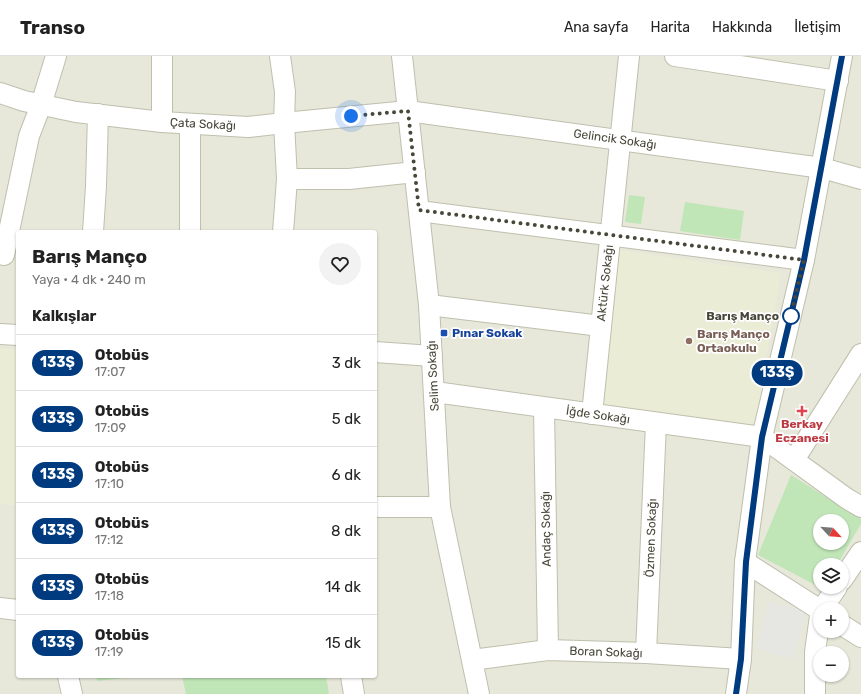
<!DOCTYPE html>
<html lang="tr">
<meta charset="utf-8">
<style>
body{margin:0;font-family:Rubik,sans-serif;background:#f2f2f2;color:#222;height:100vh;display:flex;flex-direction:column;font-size:15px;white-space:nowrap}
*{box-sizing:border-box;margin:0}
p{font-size:13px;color:#767676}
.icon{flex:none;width:22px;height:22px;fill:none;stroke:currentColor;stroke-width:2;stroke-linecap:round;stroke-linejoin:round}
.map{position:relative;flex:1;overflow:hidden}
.side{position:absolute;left:16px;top:174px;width:361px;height:448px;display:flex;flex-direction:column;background:#fff;border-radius:4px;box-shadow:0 1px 3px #0004}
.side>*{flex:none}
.badge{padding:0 8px;border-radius:13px;font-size:14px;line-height:26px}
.needle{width:26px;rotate:116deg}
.buttons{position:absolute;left:813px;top:458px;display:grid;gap:8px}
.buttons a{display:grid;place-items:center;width:36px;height:36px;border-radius:50%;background:#fff;box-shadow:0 1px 3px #0004;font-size:20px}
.you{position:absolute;width:20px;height:20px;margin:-10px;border:3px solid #fff;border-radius:50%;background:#1a73e8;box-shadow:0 0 0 6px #1a73e833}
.map>.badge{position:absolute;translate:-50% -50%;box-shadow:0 0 0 2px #fff}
h2{padding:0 16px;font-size:15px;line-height:36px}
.round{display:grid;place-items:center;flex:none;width:42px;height:42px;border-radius:21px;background:#f2f2f2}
.headline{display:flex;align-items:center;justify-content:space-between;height:68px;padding:0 16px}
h1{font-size:19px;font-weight:700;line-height:30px}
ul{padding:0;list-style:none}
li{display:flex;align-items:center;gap:12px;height:56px;padding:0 16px;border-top:1px solid #e0e0e0}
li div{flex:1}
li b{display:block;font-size:15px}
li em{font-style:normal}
li .badge{min-width:44px;font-weight:700;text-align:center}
header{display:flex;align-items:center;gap:24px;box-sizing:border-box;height:56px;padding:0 20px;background:#fff;border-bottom:1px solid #e0e0e0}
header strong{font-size:19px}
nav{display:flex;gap:22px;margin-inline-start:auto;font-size:14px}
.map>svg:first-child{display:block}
.residential{fill:#e7e8d9;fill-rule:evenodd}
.education{fill:#ebecd6}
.green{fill:#c0e5b7;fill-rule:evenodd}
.parking{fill:#e6e6e2}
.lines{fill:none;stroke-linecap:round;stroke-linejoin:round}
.minor-casing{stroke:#bfbfae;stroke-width:22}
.minor{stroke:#fff;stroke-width:20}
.line-casing{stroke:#fff;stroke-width:9}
.line{stroke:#003b80;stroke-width:6}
.walk{stroke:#484739;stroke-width:4;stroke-dasharray:0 7.2}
.stop-dot{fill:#fff;stroke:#003b80;stroke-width:2}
.transit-dot{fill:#1a4fb4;stroke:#fff;stroke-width:1.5}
.education-dot{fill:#8d6e63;stroke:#fff;stroke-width:1.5}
.health-dot{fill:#e0444e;stroke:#fff;stroke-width:1.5}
.labels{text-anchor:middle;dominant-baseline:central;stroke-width:3.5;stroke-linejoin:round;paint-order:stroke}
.street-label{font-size:12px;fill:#484739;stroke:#fff}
.stop-label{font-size:12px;font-weight:bold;fill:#484739;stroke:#fff;text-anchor:end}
.transit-label{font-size:12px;font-weight:bold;fill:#164399;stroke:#fff;text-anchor:start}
.education-label{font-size:12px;font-weight:bold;fill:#785e54;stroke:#fff;text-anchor:start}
.health-label{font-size:12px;font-weight:bold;fill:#be3a42;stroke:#fff}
</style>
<header>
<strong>Transo</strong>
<nav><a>Ana sayfa</a><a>Harita</a><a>Hakkında</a><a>İletişim</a></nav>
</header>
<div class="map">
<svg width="861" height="638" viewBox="0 0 861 638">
<rect width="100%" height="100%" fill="#f4f4eb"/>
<!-- residential -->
<path class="residential" d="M 0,0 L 861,0 L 861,638 L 0,638 ZM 18,176 L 375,176 L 375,620 L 18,620 ZM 820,465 L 842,465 L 842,487 L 820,487 ZM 820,509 L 842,509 L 842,531 L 820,531 ZM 820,553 L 842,553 L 842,575 L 820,575 ZM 820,597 L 842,597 L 842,619 L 820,619 Z"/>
<!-- education -->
<g class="education">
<path d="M 619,194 L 781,217 L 754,372 L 602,353 Z"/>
<path d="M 0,292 L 18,294 L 18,449 L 0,448 Z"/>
</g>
<!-- green -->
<g class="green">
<path d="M 629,139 L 645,141 L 641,168 L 625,166 Z"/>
<path d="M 685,146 L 744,155 L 740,184 L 680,175 Z"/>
<path d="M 791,419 L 861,463 L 861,468 L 837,509 L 820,509 L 820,531 L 824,531 L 823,533 L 758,499 ZM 820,465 L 842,465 L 842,487 L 820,487 Z"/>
<path d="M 96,620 L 140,620 L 97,625 Z"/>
<path d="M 182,620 L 326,620 L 329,638 L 186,638 Z"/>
</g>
<!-- parking -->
<path class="parking" d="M 769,546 L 806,555 L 793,603 L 756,593 Z"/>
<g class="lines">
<!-- minor casing -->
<g class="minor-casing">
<g id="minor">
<path d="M 162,0 L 162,66"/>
<path d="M 280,0 L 285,36 L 284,67 L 287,123 L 283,176"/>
<path d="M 402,0 L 429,249 L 440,451 L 479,638"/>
<path d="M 675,0 L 838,25"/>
<path d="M 0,37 L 24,45 L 76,56 L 162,66 L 248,71 L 284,67 L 408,55 L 822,112 L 861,123"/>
<path d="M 287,123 L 349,123 L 415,116"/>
<path d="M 419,155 L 804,204"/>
<path d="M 93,176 L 96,130 L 98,58"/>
<path d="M 190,176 L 190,68"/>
<path d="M 4,199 L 29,80 L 41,49 L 56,0"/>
<path d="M 429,249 L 601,270"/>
<path d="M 0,278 L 18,279"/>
<path d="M 375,296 L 432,300"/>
<path d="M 435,336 L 762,381 L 846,442 L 861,451"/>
<path d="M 544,352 L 548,594"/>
<path d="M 592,358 L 629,0"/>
<path d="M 794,404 L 861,298"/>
<path d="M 375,451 L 440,451"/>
<path d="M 745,506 L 820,554"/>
<path d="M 842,524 L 861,496"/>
<path d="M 0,552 L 18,554"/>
<path d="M 822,553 L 837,531"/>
<path d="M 842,569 L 861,581"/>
<path d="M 646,597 L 656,367"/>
<path d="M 472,604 L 548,594 L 646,597 L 741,603"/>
<path d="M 68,620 L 72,638"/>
<path d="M 351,620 L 354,638"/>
<path d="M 736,638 L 741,603 L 745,506 L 762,381 L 804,204 L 842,0"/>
<path d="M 815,638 L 815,596 L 820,560"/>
</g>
</g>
<!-- minor -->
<use href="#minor" class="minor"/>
</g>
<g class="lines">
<!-- line casing -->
<g class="line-casing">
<path id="line" d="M 736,638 L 741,603 L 746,506 L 762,381 L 804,204 L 842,0"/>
</g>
<!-- line -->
<use href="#line" class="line"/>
<!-- walk -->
<path class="walk" d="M 351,60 L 408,55 L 419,154 L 804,204 L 790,263 L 791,260"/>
</g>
<!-- markers -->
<circle class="stop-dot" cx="791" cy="260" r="8"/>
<rect class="transit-dot" x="440" y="273" width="8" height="8" rx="2"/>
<circle class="education-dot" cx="689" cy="285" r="4"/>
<path class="health-dot" d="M800 349h4v4h4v4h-4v4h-4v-4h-4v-4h4z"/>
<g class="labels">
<!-- street labels -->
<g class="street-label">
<text transform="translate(203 68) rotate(3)">Çata Sokağı</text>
<text transform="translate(615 83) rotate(8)">Gelincik Sokağı</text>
<text transform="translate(605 227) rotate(-84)">Aktürk Sokağı</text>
<text transform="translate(433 320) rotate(-93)">Selim Sokağı</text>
<text transform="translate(598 359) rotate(8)">İğde Sokağı</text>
<text transform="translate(546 473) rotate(-91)">Andaç Sokağı</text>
<text transform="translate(651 482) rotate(-88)">Özmen Sokağı</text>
<text transform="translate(606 596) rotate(2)">Boran Sokağı</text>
</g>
<!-- stop labels -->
<g class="stop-label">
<text x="779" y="260">Barış Manço</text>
</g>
<!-- transit labels -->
<g class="transit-label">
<text x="452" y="277">Pınar Sokak</text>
</g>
<!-- education labels -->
<g class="education-label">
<text x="697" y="278">Barış Manço<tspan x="697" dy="14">Ortaokulu</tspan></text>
</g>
<!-- health labels -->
<g class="health-label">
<text x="802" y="368">Berkay<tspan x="802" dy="14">Eczanesi</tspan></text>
</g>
</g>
</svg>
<div class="buttons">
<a><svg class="needle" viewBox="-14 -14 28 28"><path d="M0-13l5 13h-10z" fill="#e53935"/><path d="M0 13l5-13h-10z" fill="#767676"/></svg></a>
<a><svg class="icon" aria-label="layers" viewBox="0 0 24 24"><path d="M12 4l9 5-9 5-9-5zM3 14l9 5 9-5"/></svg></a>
<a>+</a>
<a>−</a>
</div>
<div class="you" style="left:351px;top:60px"></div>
<b class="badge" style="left:777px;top:317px;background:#003b80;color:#fff">133Ş</b>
<section class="side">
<div class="headline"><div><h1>Barış Manço</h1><p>Yaya · 4 dk · 240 m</p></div><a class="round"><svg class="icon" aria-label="heart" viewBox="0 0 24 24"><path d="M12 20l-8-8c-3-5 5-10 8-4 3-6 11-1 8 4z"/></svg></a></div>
<h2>Kalkışlar</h2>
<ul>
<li><span class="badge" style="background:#003b80;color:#fff">133Ş</span><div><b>Otobüs</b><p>17:07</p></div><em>3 dk</em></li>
<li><span class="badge" style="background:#003b80;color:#fff">133Ş</span><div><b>Otobüs</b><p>17:09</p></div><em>5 dk</em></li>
<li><span class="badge" style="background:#003b80;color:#fff">133Ş</span><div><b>Otobüs</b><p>17:10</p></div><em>6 dk</em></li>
<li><span class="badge" style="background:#003b80;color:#fff">133Ş</span><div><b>Otobüs</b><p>17:12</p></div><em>8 dk</em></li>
<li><span class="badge" style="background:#003b80;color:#fff">133Ş</span><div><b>Otobüs</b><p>17:18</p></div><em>14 dk</em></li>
<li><span class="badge" style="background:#003b80;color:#fff">133Ş</span><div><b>Otobüs</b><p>17:19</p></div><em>15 dk</em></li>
</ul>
</section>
</div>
